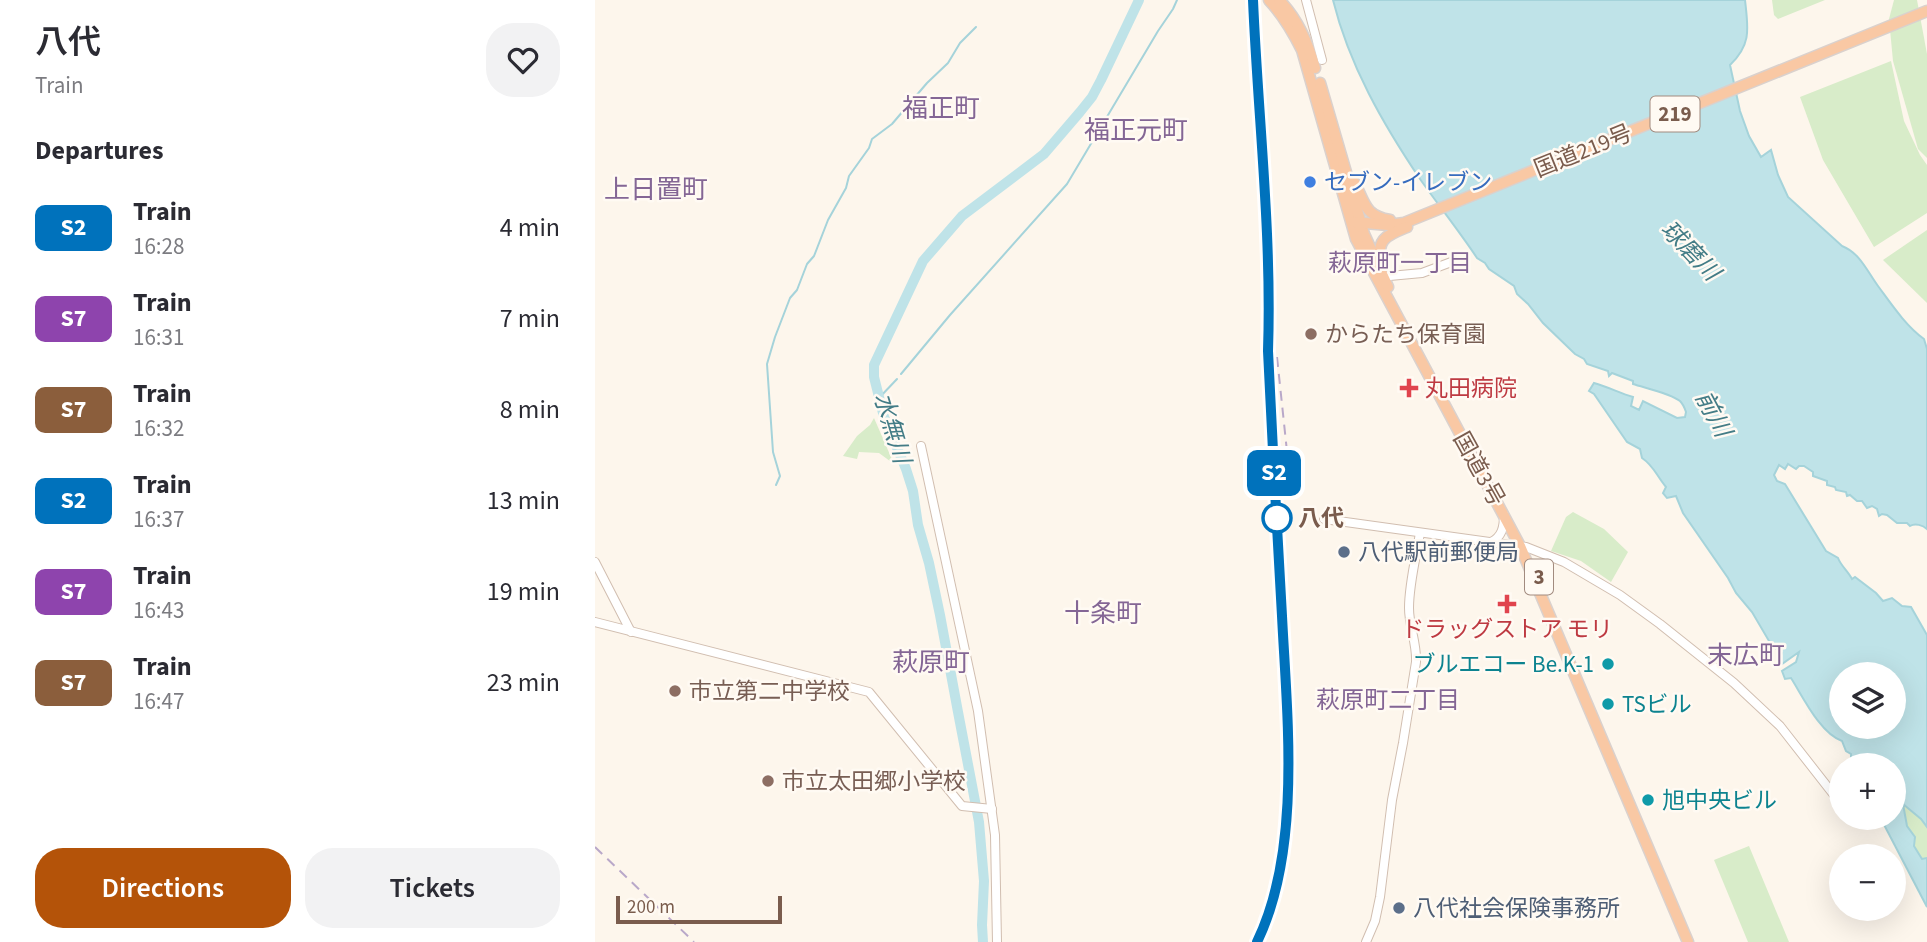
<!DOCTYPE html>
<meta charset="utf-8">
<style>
body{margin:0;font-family:"Source Sans 3","Noto Sans JP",sans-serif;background:#f2f2f3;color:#2b2b33;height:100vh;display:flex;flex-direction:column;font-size:26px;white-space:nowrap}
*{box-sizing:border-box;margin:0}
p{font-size:23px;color:#7c7c81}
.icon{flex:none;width:38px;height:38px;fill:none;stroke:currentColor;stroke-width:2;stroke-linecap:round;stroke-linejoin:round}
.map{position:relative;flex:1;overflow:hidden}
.details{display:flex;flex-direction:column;background:#fff;width:595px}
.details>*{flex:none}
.badge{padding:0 14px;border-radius:10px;font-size:24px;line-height:46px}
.tools{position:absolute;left:1234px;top:662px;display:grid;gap:14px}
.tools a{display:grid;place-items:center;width:77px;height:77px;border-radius:50%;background:#fff;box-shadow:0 7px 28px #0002;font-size:35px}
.scale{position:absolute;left:21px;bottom:18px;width:166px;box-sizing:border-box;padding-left:7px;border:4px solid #7a5c4d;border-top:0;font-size:19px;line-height:24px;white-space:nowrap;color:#7a5c4d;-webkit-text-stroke:5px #fffaf3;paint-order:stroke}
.map>.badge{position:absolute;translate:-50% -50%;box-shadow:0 0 0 4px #fff}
h2{padding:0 35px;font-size:26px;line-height:63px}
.round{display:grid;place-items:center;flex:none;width:74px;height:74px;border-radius:28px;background:#f2f2f3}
.head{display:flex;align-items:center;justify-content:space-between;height:119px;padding:0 35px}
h1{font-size:33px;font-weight:600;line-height:52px}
.primary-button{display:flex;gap:14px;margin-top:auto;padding:14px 35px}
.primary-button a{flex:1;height:80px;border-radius:28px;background:#b45309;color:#fff;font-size:28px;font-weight:600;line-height:80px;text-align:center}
.primary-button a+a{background:#f2f2f3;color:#2b2b33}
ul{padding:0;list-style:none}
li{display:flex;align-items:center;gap:21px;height:91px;padding:0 35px}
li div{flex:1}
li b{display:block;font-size:26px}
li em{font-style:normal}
li .badge{min-width:77px;font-weight:700;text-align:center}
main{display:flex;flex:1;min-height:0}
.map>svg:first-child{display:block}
.green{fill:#d8ecc9}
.water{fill:#bfe3e8;stroke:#a5d3da;stroke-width:2;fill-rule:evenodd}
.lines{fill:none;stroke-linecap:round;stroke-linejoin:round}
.stream{stroke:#a5d3da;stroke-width:2}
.river{stroke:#bfe3e8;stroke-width:10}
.tertiary-casing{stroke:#d1beb0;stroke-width:10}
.trunk-casing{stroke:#dad1cd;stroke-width:13}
.tertiary{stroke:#fff;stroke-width:8}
.trunk{stroke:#f9c8a4;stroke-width:10}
.rail{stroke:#b9a8c9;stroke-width:2;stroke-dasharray:10 7;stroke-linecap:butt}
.line-casing{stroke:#fff;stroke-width:16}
.line{stroke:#0072bc;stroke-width:10}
.shop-dot{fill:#3f7fe0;stroke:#fffaf3;stroke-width:2.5}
.education-dot{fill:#8d6e63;stroke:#fffaf3;stroke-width:2.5}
.health-dot{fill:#e0444e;stroke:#fffaf3;stroke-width:2.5}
.stop-dot{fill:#fff;stroke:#0072bc;stroke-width:3.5}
.service-dot{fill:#5c6f8a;stroke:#fffaf3;stroke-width:2.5}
.culture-dot{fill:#0f9aa8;stroke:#fffaf3;stroke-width:2.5}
.labels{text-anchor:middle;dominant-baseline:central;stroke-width:5;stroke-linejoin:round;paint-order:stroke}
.shield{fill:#fffaf3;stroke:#a28b7f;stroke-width:2}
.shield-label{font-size:21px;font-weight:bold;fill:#7a5c4d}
.street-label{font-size:23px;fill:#7a5c4d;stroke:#fffaf3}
.shop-label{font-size:23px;fill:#366cbe;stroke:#fffaf3;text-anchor:start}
.education-label{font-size:23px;fill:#785e54;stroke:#fffaf3;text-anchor:start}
.health-label{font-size:23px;fill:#be3a42;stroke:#fffaf3;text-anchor:start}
.stop-label{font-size:23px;font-weight:bold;fill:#7a5c4d;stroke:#fffaf3;text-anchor:start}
.service-label{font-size:23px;fill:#4e5e75;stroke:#fffaf3;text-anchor:start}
.culture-label{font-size:23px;fill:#0d838f;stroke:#fffaf3;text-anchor:start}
.water-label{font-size:24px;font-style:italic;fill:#437c86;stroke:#fffaf3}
.neighbourhood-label{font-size:24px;fill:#846695;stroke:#fffaf3}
.quarter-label{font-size:26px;fill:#846695;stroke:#fffaf3}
</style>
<main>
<section class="details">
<div class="head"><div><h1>八代</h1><p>Train</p></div><a class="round"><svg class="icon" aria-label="heart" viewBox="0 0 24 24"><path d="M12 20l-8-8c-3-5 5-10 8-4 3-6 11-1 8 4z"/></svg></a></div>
<h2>Departures</h2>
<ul>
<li><span class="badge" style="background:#0072bc;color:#fff">S2</span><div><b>Train</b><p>16:28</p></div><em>4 min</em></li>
<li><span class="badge" style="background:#8e44ad;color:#fff">S7</span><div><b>Train</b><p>16:31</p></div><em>7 min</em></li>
<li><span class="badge" style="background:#8b5e3c;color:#fff">S7</span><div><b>Train</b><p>16:32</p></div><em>8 min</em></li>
<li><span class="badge" style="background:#0072bc;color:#fff">S2</span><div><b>Train</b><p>16:37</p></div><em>13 min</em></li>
<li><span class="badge" style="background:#8e44ad;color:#fff">S7</span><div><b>Train</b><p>16:43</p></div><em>19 min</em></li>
<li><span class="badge" style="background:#8b5e3c;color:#fff">S7</span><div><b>Train</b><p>16:47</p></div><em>23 min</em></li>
</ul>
<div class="primary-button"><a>Directions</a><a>Tickets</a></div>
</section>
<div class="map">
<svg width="1332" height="942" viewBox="0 0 1332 942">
<rect width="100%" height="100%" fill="#fdf6ec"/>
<!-- green -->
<g class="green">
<path d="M 1177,0 L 1230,0 L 1183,19 L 1179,15 Z"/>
<path d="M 1299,0 L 1322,0 L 1332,54 L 1332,158 L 1323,149 L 1298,61 L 1294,19 Z"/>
<path d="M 1296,61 L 1309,121 L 1325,155 L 1332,165 L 1332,213 L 1279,247 L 1228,160 L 1205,97 Z"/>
<path d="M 1332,230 L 1332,303 L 1288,260 Z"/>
<path d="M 279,418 L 299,464 L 284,453 L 264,452 L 262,459 L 248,456 L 262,436 L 275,425 Z"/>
<path d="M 978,512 L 1009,529 L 1033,552 L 1016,582 L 986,561 L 956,551 L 971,517 Z"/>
<path d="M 1299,772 L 1332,807 L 1332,907 L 1289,825 L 1292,817 L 1298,817 Z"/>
<path d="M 1154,846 L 1194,942 L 1153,942 L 1119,860 Z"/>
</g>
<!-- water -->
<path class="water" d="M 738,0 L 1150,0 C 1153,28 1157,44 1135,65 L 1145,111 L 1154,136 L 1166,157 L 1176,150 L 1183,175 L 1193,197 L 1247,246 C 1265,253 1272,271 1283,286 C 1297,305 1311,326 1329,339 L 1332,349 L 1332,529 C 1328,525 1320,523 1315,526 L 1312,523 L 1302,523 L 1292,515 L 1287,514 L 1284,516 L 1282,509 L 1277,506 L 1272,508 L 1267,501 L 1262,501 L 1255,495 L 1252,496 L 1251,492 L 1241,490 L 1240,487 L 1232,485 L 1232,481 L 1218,476 L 1218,472 L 1209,466 L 1204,466 L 1201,469 L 1193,464 L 1190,469 L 1184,465 L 1179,475 L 1182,481 L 1190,484 L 1231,551 L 1243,558 C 1246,566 1253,571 1257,579 L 1260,577 L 1281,593 L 1288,601 L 1297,598 L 1307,606 L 1316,607 L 1332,635 L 1332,827 L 1326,819 L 1308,804 L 1312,826 L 1320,837 L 1319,846 L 1327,859 L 1332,858 L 1332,907 L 1285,817 L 1298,817 L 1298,765 L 1256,765 L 1256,754 L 1251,751 L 1247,741 C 1225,733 1208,697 1196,678 L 1190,679 L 1187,671 L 1201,662 L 1204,652 L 1187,664 L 1184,659 L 1187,653 L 1181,649 L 1174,641 L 1157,612 L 1141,593 L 1133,578 L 1088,513 L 1081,496 L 1072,498 L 1068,493 L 1071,487 C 1061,475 1059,466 1047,458 L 1045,449 L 1032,442 L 999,394 L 994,391 L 999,383 C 1013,387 1025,393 1038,397 L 1036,406 L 1044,410 L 1048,401 L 1082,418 L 1090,417 L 1091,412 C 1090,409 1087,403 1085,401 C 1075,393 1050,388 1038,384 L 1038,381 L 1017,373 L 1014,376 L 1013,371 L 992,364 L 989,359 L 980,354 L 948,323 L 933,304 L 922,294 L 919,286 L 894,269 L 890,263 L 882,258 C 864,231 844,206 825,179 C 788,124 754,65 738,0 ZM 1246,674 L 1298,674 L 1298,726 L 1246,726 Z"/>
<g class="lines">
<!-- stream -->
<g class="stream">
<path d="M 306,374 L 355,315 L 472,184 L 563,31 L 578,9 L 582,0"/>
<path d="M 284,398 L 302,379"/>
<path d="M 181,485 L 185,476 L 178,452 L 172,364 L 180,337 L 195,298 L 202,290 L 212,264 L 219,256 L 233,220 L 251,188 L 254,176 L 274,148 L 277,139 L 297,124 L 332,83 L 353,63 L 365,43 L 381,27"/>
</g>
<!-- river -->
<path class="river" d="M 388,942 L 387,925 L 389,881 L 384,822 L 363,712 L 345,615 L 334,563 L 323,525 L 318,491 L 311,469 L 289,417 L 279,377 L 279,365 L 328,261 L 367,216 L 449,154 L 485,112 L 497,97 L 506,80 L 544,0"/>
<!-- tertiary casing -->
<g class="tertiary-casing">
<g id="tertiary">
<path d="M 711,0 L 727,60"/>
<path d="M 784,277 L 827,273 L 859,261"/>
<path d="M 326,446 L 383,711 L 400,835 L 402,942"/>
<path d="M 729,519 L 931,547 L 969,562 L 1025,595 L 1065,624 L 1139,683 L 1185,726 L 1246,804"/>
<path d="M 896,542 C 907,537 909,527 909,515"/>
<path d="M 0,562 L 36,632"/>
<path d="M 0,622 L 274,692 L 367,806 L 397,809"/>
<path d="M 771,942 L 780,921 L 785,897 L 797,800 L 808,743 L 821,662 C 822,643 814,627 814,608 C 814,584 821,557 825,533"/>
</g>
</g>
<!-- trunk casing -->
<g class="trunk-casing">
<g id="trunk">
<path d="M 674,0 C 688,15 698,32 707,50 L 761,239 L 925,546 L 1093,942"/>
<path d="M 684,0 C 703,19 713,43 720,68"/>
<path d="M 725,83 L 769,234 L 793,287"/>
<path d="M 759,182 C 770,202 769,216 795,220"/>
<path d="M 759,222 L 793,225 L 809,223 L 1332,11"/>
<path d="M 786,266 C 781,239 790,236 812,227"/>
</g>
</g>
<!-- tertiary -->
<use href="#tertiary" class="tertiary"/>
<!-- trunk -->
<use href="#trunk" class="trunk"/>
<!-- rail -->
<g class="rail">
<path d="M 658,0 L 674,286 L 673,351 C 677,437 682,524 686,611 C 691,711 707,851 662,942"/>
<path d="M 682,357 L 693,461"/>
<path d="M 0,847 L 99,942"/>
</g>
</g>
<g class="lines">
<!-- line casing -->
<g class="line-casing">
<path id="line" d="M 658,0 C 663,117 677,234 673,351 C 677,439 682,528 687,616 C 692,716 707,850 662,942"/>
</g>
<!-- line -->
<use href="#line" class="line"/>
</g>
<!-- markers -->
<circle class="shop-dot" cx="715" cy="182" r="7"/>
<g class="education-dot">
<circle cx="716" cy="334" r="7"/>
<circle cx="80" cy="691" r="7"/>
<circle cx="173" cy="781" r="7"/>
</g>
<g class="health-dot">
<path d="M810.5 377.5h7v7h7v7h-7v7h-7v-7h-7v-7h7z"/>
<path d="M908.5 593.5h7v7h7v7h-7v7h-7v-7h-7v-7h7z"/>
</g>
<circle class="stop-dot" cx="682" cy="518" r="14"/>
<g class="service-dot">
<circle cx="749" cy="552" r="7"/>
<circle cx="804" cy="908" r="7"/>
</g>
<g class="culture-dot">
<circle cx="1013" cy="664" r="7"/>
<circle cx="1013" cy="704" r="7"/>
<circle cx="1053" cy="800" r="7"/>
</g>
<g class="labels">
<!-- shield labels -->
<g class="shield">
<rect x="1055.5" y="96.5" width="49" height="35" rx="5"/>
<rect x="930" y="559.5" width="28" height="35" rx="5"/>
</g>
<g class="shield-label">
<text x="1080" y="114">219</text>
<text x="944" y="577">3</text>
</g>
<!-- street labels -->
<g class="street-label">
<text transform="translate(988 151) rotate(-22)">国道219号</text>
<text transform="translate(884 469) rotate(61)">国道3号</text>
</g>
<!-- shop labels -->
<g class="shop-label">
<text x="729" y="182">セブン-イレブン</text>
</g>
<!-- education labels -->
<g class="education-label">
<text x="730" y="334">からたち保育園</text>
<text x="94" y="691">市立第二中学校</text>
<text x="187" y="781">市立太田郷小学校</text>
</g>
<!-- health labels -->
<g class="health-label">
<text x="830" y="388">丸田病院</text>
<text x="912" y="629" text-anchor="middle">ドラッグストア モリ</text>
</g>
<!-- stop labels -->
<g class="stop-label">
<text x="703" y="518">八代</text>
</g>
<!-- service labels -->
<g class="service-label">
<text x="763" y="552">八代駅前郵便局</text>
<text x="818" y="908">八代社会保険事務所</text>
</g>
<!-- culture labels -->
<g class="culture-label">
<text x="999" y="664" text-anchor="end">ブルエコー Be.K-1</text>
<text x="1027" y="704">TSビル</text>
<text x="1067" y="800">旭中央ビル</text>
</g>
<!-- water labels -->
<g class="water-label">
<text transform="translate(1095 251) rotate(46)">球磨川</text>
<text transform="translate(1118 414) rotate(62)">前川</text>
<text transform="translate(297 428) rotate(73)">水無川</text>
</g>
<!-- neighbourhood labels -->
<g class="neighbourhood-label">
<text x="805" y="263">萩原町一丁目</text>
<text x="793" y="700">萩原町二丁目</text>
</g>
<!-- quarter labels -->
<g class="quarter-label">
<text x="346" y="108">福正町</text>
<text x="541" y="130">福正元町</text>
<text x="61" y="189">上日置町</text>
<text x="508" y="613">十条町</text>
<text x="1151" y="655">末広町</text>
<text x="336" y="662">萩原町</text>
</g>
</g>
</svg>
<div class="tools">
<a><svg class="icon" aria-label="layers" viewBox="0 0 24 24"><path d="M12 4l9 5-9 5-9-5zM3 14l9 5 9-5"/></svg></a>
<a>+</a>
<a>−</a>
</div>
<div class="scale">200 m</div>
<b class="badge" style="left:679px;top:473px;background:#0072bc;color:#fff">S2</b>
</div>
</main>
